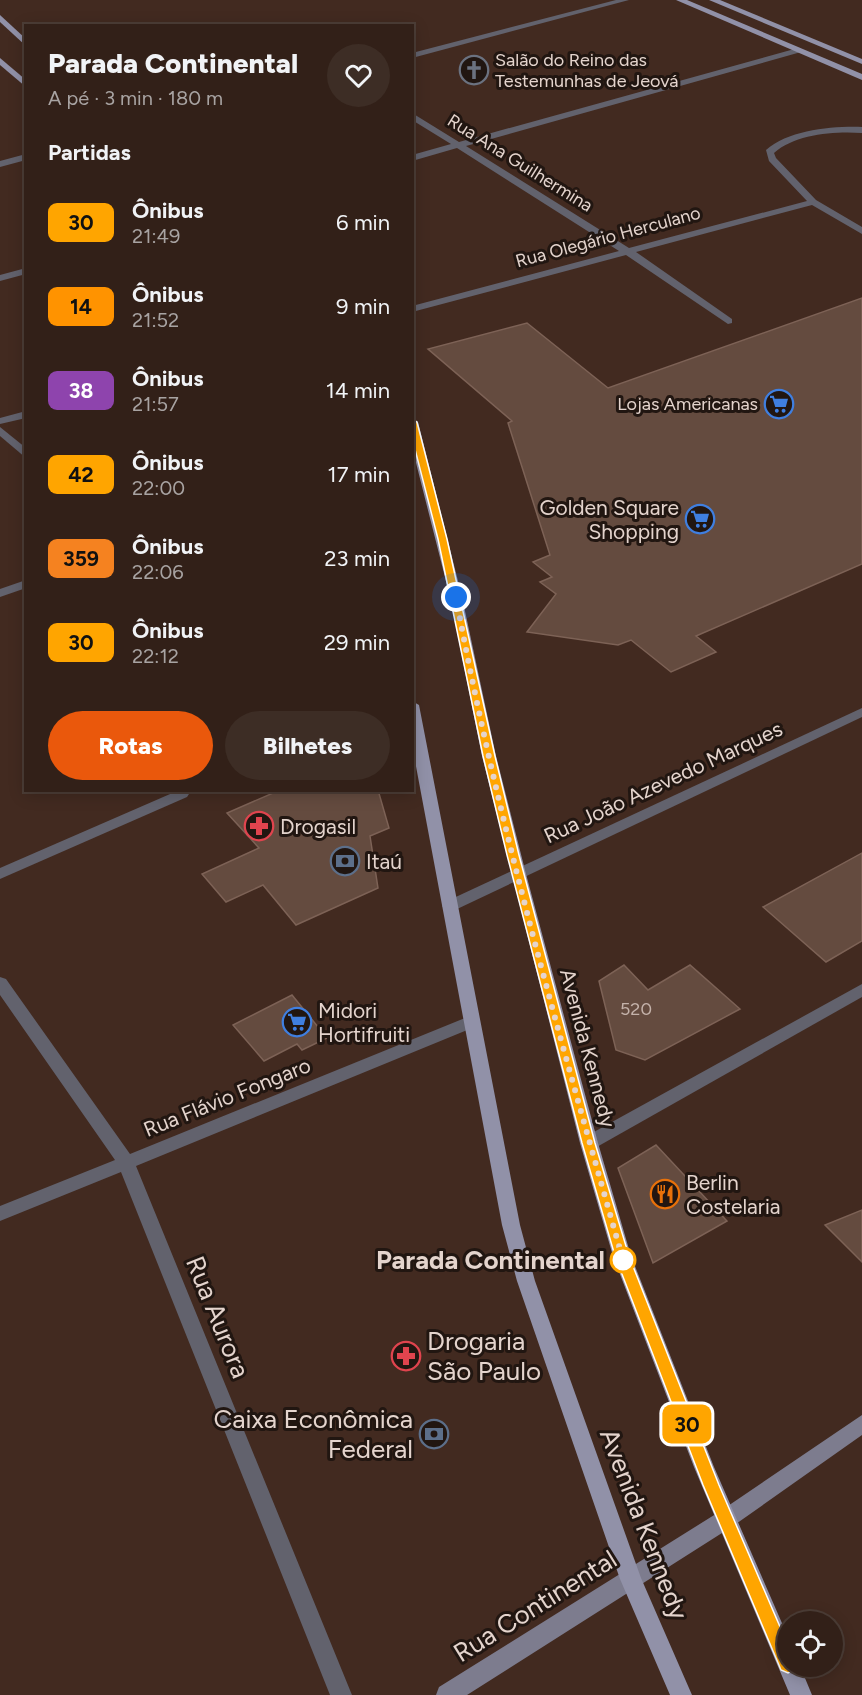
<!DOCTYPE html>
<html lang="pt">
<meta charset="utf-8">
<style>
body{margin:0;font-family:Figtree,sans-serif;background:#3d2d25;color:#f1f3f6;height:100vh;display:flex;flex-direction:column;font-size:22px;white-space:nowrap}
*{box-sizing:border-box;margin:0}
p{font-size:20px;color:#a8a3a2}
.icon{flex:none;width:33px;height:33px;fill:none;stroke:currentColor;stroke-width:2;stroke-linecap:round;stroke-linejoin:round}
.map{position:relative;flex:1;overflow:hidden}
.details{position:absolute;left:24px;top:24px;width:390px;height:768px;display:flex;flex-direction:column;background:#322018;border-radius:0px;box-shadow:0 3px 15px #0003,0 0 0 2px #4d3e37}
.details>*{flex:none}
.badge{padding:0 12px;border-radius:9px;font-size:21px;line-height:39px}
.buttons{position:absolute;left:777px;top:1611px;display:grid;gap:12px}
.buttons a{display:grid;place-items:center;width:66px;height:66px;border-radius:50%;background:#322018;box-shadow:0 3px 15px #0003,0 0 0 2px #4d3e37;font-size:30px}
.you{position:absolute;width:30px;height:30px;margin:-15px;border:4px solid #fff;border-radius:50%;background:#1a73e8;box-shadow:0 0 0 9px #1a73e833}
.map>.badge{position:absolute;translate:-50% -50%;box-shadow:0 0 0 3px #fff}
h2{padding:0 24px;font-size:22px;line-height:54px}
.round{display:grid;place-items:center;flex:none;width:63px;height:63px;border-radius:32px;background:#3d2d25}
.headline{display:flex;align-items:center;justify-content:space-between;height:102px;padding:0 24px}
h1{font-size:28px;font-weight:800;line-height:45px}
.action{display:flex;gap:12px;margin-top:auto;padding:12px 24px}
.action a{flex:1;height:69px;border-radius:36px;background:#ea580c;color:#fff;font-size:24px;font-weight:800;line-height:69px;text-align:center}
.action a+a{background:#3d2d25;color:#f1f3f6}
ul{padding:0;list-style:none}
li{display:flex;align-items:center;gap:18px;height:84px;padding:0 24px}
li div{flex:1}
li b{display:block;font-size:22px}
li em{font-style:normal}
li .badge{min-width:66px;font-weight:700;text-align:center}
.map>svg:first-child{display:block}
.building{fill:#644b3f;stroke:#7d6256;stroke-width:1.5}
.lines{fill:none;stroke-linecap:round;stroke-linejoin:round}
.street{fill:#62626d;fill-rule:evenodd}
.secondary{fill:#7d7c8e;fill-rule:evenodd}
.primary{fill:#9191a8;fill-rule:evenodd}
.line{fill:#ffa500;stroke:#fff;stroke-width:1.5}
.walk{stroke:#e4d4cd;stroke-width:6;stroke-dasharray:0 10.8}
.stop-dot{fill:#fff;stroke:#ffa500;stroke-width:3}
.labels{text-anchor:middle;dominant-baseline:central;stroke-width:6;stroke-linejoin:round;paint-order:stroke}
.far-poi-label{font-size:18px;fill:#e4d4cd;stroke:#211611;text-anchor:start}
.far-street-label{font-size:18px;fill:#e4d4cd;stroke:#211611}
.number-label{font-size:18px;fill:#c4b2aa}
.poi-label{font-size:21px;fill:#e4d4cd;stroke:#211611;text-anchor:start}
.street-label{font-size:21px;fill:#e4d4cd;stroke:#211611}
.near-stop-label{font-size:26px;font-weight:bold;fill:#e4d4cd;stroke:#211611;text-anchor:end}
.near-street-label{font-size:26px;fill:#e4d4cd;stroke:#211611}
.near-poi-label{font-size:26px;fill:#e4d4cd;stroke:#211611;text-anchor:start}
</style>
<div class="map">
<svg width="862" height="1695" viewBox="0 0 862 1695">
<rect width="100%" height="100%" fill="#422a20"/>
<!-- building -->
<g class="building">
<path d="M 862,298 L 862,564 L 696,636 L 716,652 L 671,672 L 631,640 L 618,645 L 527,632 L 556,594 L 540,582 L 552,577 L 533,562 L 550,555 L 508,423 L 512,421 L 428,349 L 527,323 L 608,388 Z"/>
<path d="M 280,790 L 378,790 L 389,828 L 370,836 L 378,888 L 296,925 L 263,885 L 226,902 L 202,874 L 259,848 L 227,813 Z"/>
<path d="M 862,853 L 862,941 L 826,962 L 763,907 Z"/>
<path d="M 624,965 L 648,990 L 690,965 L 740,1009 L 645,1060 L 616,1050 L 599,981 Z"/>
<path d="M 292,995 L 327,1038 L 302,1050 L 297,1044 L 264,1061 L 233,1025 Z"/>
<path d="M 656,1145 L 727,1221 L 653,1263 L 618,1168 Z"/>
<path d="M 862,1210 L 862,1262 L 825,1225 Z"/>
</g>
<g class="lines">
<!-- street -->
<g class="street">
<path d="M 616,0 L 629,0 L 412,58 L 412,53 Z"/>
<path d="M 798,48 L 801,48 L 801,52 L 466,146 L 629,248 L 807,201 L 769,161 L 766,150 C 789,130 832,126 862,127 L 862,133 C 835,131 795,134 774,153 L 776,158 L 816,200 L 862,227 L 862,234 L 812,205 L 636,252 L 732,319 L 732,323 L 728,324 L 626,255 L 412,312 L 412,306 L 619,251 L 457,148 L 412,161 L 412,155 L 451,144 L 412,120 L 412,113 L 459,142 Z"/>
<path d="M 26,154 L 26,160 L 0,167 L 0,161 Z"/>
<path d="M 26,268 L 26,274 L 0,281 L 0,275 Z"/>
<path d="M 26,411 L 26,418 L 0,424 L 0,418 Z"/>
<path d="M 0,427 L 26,448 L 26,458 L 0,436 Z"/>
<path d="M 26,580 L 26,588 L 0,597 L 0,589 Z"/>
<path d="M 862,708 L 862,717 L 455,910 L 445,910 L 442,906 L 445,902 Z"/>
<path d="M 187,790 L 189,794 L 187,797 L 0,879 L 0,868 L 177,791 Z"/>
<path d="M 0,977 L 6,979 L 130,1154 L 465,1018 L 477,1018 L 479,1022 L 477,1026 L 136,1166 L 352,1695 L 330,1695 L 121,1172 L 0,1221 L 0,1206 L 115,1160 L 0,995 Z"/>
<path d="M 862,984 L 862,997 L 595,1148 L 589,1150 L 583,1148 L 580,1143 L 583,1138 Z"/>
</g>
<!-- secondary -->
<path class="secondary" d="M 862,1415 L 862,1435 L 733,1526 L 467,1695 L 436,1695 L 439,1687 L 719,1512 Z"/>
<!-- primary -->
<g class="primary">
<path d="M 676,0 L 687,0 L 862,74 L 862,80 Z"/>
<path d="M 709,0 L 720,0 L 862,59 L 862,64 Z"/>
<path d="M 0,15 L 26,39 L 26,46 L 0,22 Z"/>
<path d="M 0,58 L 26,80 L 26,87 L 0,65 Z"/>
<path d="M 412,419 L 418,422 L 462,597 L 496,756 L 526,874 L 598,1143 L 631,1256 L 714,1467 L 788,1637 L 788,1666 L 800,1666 L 812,1695 L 790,1695 L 694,1467 L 613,1256 L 580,1143 L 482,756 L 450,597 L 412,447 Z"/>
<path d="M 412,701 L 419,705 L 520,1225 L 535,1281 L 641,1578 L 692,1695 L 670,1695 L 620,1579 L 517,1281 L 502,1225 L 412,745 Z"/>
</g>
</g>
<!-- line -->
<path class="line" d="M 412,419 L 417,422 L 447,539 L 495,756 L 519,855 L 595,1143 L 629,1256 L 719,1485 L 796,1664 L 794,1670 L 788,1673 L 781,1670 L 703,1485 L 615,1256 L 582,1143 L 507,855 L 483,756 L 438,539 L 408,422 Z"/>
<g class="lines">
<!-- walk -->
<path class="walk" d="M 456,597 C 497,821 561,1041 623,1260"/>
</g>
<!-- icons -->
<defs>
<g id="church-ring" transform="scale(1.5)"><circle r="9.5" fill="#211611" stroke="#6b7280" stroke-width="1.5"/><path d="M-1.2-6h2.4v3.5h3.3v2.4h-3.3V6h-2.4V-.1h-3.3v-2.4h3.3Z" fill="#6b7280"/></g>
<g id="supermarket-ring" transform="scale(1.5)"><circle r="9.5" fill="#211611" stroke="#3f7fe0" stroke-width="1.5"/><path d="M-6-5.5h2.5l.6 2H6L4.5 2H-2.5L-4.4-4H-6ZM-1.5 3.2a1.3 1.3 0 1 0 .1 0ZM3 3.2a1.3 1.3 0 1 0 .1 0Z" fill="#3f7fe0"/></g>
<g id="pharmacy-ring" transform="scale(1.5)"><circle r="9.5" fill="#211611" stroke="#e0444e" stroke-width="1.5"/><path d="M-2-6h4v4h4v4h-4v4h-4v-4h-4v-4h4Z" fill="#e0444e"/></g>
<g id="bank-ring" transform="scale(1.5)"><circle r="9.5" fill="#211611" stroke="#5c6f8a" stroke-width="1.5"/><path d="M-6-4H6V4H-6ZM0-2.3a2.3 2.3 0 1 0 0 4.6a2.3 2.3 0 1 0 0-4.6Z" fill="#5c6f8a"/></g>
<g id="restaurant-ring" transform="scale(1.5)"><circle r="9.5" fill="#211611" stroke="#e8710a" stroke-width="1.5"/><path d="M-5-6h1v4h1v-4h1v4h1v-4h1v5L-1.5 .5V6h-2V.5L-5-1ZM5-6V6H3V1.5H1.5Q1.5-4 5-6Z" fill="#e8710a"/></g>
</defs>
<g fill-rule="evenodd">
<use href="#church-ring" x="474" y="70"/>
<use href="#supermarket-ring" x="779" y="404"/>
<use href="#supermarket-ring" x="700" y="519"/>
<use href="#pharmacy-ring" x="259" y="826"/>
<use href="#bank-ring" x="345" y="861"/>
<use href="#supermarket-ring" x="297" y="1022"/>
<use href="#restaurant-ring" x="665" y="1194"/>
<use href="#pharmacy-ring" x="406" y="1356"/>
<use href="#bank-ring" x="434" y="1434"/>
</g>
<!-- markers -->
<circle class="stop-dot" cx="623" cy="1260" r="12"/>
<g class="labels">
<!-- far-poi labels -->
<g class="far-poi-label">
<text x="495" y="60">Salão do Reino das<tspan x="495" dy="21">Testemunhas de Jeová</tspan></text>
<text x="758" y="404" text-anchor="end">Lojas Americanas</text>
</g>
<!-- far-street labels -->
<g class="far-street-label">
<text transform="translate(520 163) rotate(32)">Rua Ana Guilhermina</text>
<text transform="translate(608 237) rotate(-15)">Rua Olegário Herculano</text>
</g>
<!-- number labels -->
<g class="number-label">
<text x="636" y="1009">520</text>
</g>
<!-- poi labels -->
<g class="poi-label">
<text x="679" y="507" text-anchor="end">Golden Square<tspan x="679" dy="24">Shopping</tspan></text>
<text x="280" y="826">Drogasil</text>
<text x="366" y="861">Itaú</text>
<text x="318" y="1010">Midori<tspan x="318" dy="24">Hortifruiti</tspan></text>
<text x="686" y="1182">Berlin<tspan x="686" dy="24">Costelaria</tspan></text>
</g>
<!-- street labels -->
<g class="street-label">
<text transform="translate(663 782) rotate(-25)">Rua João Azevedo Marques</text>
<text transform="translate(588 1048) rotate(75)">Avenida Kennedy</text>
<text transform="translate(227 1097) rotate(-22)">Rua Flávio Fongaro</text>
</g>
<!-- near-stop labels -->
<g class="near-stop-label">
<text x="605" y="1260">Parada Continental</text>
</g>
<!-- near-street labels -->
<g class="near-street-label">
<text transform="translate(218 1317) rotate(68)">Rua Aurora</text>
<text transform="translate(644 1524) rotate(69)">Avenida Kennedy</text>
<text transform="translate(535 1606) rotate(-32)">Rua Continental</text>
</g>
<!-- near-poi labels -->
<g class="near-poi-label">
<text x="427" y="1341">Drogaria<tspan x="427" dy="30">São Paulo</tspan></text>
<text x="413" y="1419" text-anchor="end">Caixa Econômica<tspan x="413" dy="30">Federal</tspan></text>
</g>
</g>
</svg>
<div class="buttons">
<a><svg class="icon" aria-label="locate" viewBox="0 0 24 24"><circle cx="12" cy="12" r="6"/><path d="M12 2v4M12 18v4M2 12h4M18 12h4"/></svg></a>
</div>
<div class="you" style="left:456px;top:597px"></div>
<b class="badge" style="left:687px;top:1424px;background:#ffa500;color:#111">30</b>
<section class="details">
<div class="headline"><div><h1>Parada Continental</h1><p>A pé · 3 min · 180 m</p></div><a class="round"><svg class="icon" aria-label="heart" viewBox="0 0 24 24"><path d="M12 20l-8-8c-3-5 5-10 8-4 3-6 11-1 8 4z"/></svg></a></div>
<h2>Partidas</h2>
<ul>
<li><span class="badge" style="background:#ffa500;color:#111">30</span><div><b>Ônibus</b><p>21:49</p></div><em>6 min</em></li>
<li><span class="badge" style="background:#ff9300;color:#111">14</span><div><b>Ônibus</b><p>21:52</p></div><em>9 min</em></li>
<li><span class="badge" style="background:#8e44ad;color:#fff">38</span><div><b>Ônibus</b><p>21:57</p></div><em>14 min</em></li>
<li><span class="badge" style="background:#ffa500;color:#111">42</span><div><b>Ônibus</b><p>22:00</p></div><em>17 min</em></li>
<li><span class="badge" style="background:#f58220;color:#111">359</span><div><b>Ônibus</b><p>22:06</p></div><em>23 min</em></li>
<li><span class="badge" style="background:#ffa500;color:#111">30</span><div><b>Ônibus</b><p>22:12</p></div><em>29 min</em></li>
</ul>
<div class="action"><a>Rotas</a><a>Bilhetes</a></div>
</section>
</div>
